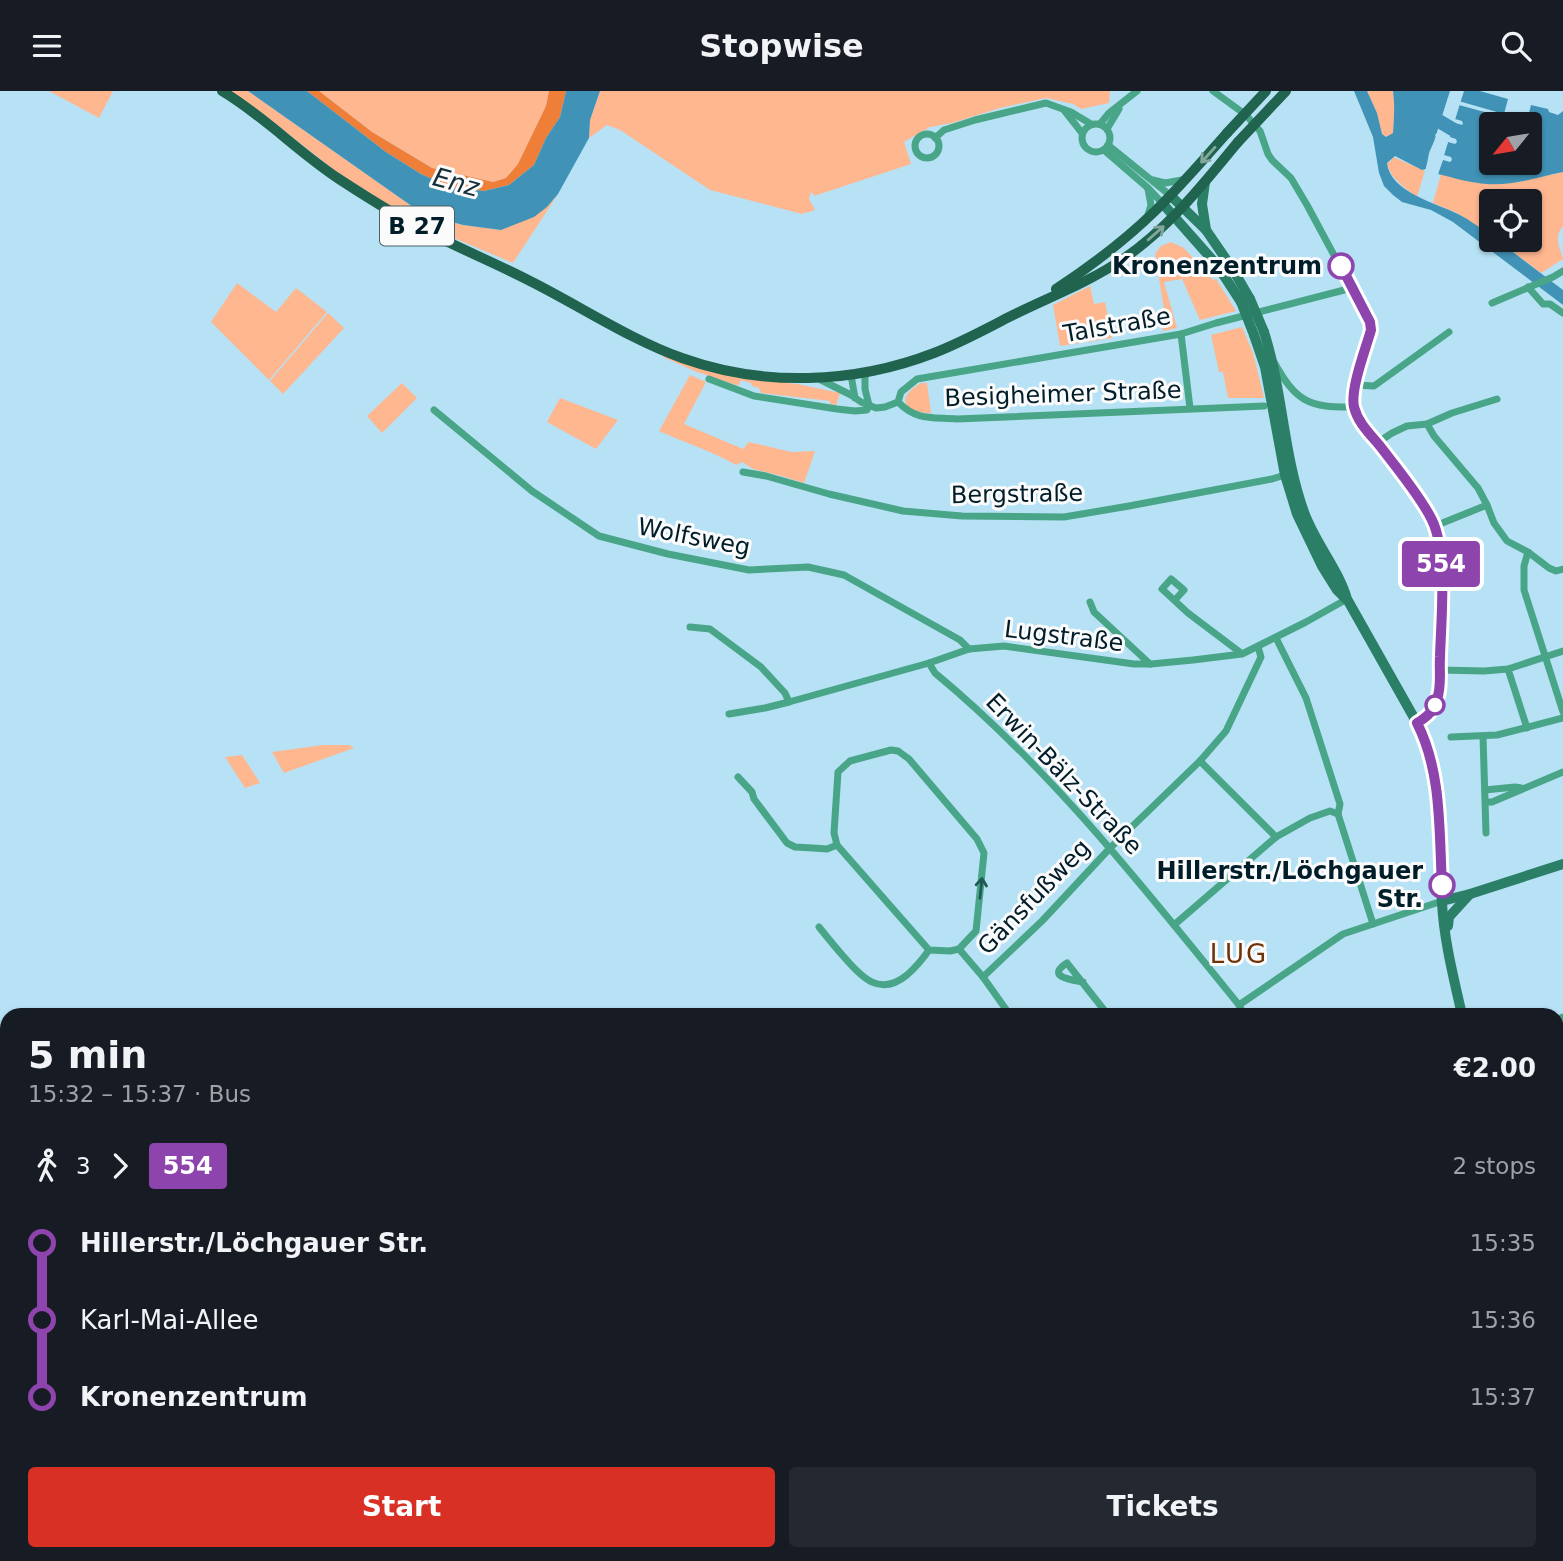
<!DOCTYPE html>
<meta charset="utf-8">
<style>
body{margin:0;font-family:"DejaVu Sans",sans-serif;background:#242831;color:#f1f3f6;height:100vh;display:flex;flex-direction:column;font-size:26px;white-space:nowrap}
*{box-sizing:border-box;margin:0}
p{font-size:23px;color:#9ea1a6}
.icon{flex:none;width:38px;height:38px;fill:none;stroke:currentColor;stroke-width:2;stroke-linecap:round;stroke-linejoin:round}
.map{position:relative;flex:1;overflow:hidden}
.sheet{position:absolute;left:0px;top:917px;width:1564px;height:553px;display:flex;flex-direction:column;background:#171b24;border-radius:21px 21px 0 0;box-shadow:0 2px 5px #0004}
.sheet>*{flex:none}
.badge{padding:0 14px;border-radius:5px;font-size:24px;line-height:46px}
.needle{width:46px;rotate:240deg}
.controls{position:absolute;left:1479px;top:21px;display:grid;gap:14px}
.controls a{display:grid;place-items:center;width:63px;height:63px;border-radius:7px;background:#171b24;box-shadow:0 2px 5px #0004;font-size:35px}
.map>.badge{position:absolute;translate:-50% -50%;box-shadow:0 0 0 4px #fff}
.legs{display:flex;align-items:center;gap:10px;height:77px;padding:0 28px;font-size:23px}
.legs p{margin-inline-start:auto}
.summary{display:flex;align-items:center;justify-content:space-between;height:119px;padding:0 28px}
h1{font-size:38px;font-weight:700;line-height:52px}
.action{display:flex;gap:14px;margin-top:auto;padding:14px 28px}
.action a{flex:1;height:80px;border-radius:7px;background:#d93025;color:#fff;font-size:28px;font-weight:700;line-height:80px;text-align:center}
.action a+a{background:#242831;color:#f1f3f6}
ul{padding:0 28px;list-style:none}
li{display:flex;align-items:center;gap:24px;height:77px;font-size:26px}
li i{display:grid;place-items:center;width:10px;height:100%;margin:0 9px;background:currentColor}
li i::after{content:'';width:18px;height:18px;margin:-9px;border:5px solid;border-radius:50%;background:#171b24}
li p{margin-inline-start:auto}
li:first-child i{background:linear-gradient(#0000 50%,currentColor 0)}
li:last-child i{background:linear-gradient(currentColor 50%,#0000 0)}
header{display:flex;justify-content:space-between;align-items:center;height:91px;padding:0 28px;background:#171b24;font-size:32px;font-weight:700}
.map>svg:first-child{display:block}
.green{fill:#ffb790}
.forest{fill:#ee7e38}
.water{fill:#4093b7;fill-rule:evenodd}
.pier{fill:#b7e2f6}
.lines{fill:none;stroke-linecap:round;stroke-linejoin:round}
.river{stroke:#4093b7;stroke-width:14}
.street{stroke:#49a587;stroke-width:7}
.secondary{stroke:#2b7f66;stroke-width:10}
.primary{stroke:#20634f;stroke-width:10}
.secondary-bridge{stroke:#2b7f66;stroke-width:10}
.primary-bridge{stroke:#20634f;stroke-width:10}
.oneway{stroke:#83a79c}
.oneway2{stroke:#215a54}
.line-1-casing{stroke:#fff;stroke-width:16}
.line-1{stroke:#8e44ad;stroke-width:10}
.stop-1-dot{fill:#fff;stroke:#8e44ad;stroke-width:3.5}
.labels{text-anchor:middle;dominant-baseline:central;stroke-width:6;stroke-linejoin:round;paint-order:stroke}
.shield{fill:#fbfbfb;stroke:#4b6069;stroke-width:2}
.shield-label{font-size:23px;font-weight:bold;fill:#001d2a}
.stop-label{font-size:24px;font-weight:bold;fill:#001d2a;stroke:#fbfbfb;text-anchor:end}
.street-label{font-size:24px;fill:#001d2a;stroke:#fbfbfb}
.water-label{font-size:26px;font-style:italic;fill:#142d39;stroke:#fbfbfb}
.neighbourhood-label{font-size:26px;letter-spacing:2px;fill:#703308;stroke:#fbfbfb}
</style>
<header><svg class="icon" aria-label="menu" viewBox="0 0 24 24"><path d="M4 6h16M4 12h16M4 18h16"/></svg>Stopwise<svg class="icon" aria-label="search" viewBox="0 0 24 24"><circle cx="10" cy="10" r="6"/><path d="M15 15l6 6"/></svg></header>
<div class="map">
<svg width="1563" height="1470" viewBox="0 0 1563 1470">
<rect width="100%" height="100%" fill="#b7e2f6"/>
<!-- green -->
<g class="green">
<path d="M 49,0 L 113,0 L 99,27 Z"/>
<path d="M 230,0 L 248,0 L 423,123 L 463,134 L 501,139 L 547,116 L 558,103 L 513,172 L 409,128 L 334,79 L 267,26 Z"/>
<path d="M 319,0 L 549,0 L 546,15 L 518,73 L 506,87 L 493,91 L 432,77 L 372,41 Z"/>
<path d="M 600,0 L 1110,0 L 1109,12 L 1081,18 L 1073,13 L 1046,7 L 1000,17 L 952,32 L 930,36 L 904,51 L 911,73 L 817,104 L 815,105 L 811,101 L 809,108 L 815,119 L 802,123 L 710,99 L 620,39 L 607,34 L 589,47 L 590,29 Z"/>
<path d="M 1367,0 L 1393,0 C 1395,14 1394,28 1393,43 L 1386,46 L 1382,43 L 1377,22 Z"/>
<path d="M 1393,66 L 1425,80 L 1417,106 C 1405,97 1390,87 1387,72 L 1391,70 Z"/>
<path d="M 1563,81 L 1563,135 C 1553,147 1560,156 1563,168 L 1541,182 L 1497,149 L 1530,149 L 1530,110 L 1491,110 L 1491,144 L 1457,122 L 1433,112 L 1441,83 L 1456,87 L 1519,91 Z"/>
<path d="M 1171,151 L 1184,157 L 1213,189 L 1216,188 L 1236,220 L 1200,229 L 1182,188 L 1164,191 L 1177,237 L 1163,240 L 1159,219 L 1164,218 L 1155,163 L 1161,155 Z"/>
<path d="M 237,192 L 276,221 L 296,197 L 327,221 L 269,289 L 211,231 Z"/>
<path d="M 1090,195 L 1094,213 L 1105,211 L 1112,247 L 1060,255 L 1053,214 Z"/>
<path d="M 328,222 L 344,237 L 283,303 L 270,290 Z"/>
<path d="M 1242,236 L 1253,262 L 1264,307 L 1228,307 L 1223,281 L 1219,281 L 1211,244 Z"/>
<path d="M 664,264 L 738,286 L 797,293 L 840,302 L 836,314 L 830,313 L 830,310 L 761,302 L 759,297 L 752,295 L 751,292 L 741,289 L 739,294 L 736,294 L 697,281 L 663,266 Z"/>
<path d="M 690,284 L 706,291 L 684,333 L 743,358 L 749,351 L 791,361 L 815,360 L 804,392 L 782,385 L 753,378 L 742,371 L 736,374 C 712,360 685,352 659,340 Z"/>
<path d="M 402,292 L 417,307 L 382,342 L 367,325 Z"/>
<path d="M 921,292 L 927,292 L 931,322 C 922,323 899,318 907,304 C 910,299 916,295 921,292 Z"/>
<path d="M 560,307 L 618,329 L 596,358 L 547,331 Z"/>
<path d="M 323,654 L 349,654 L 354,657 L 284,682 L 272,661 Z"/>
<path d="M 242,664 L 260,692 L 245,697 L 225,666 Z"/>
</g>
<!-- forest -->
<g class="forest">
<path d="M 307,0 L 319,0 L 372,41 L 432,77 L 493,91 L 506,87 L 518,73 L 546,15 L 549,0 L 566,0 L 560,26 L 546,47 L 534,74 L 509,94 L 484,100 L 453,97 L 421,83 L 386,61 Z"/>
<path d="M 0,1134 L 2,1140 L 7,1140 L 7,1463 L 37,1463 L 38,1470 L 0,1470 Z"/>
</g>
<!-- water -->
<g class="water">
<path d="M 248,0 L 307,0 L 386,61 L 421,83 L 453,97 L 484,100 L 509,94 L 534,74 L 546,47 L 560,26 L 566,0 L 600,0 L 590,29 L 589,47 L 558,103 L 547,116 L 534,126 L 501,139 L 463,134 L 423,123 Z"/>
<path d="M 1354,0 L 1367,0 L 1377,22 L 1382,43 L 1386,46 L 1393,42 C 1394,28 1395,14 1393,0 L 1480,0 L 1508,8 L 1504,23 L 1448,7 L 1437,42 L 1435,44 L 1436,46 L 1429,62 L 1426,78 L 1422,79 L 1395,65 L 1387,72 C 1390,101 1436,112 1458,123 C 1470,129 1480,137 1491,144 L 1491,149 L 1497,149 L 1563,199 L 1563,214 L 1453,131 L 1431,119 L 1402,111 L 1393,104 L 1384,95 L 1379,82 L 1373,46 Z"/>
<path d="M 1459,14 L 1529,33 L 1529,31 L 1527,30 L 1531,14 L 1548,18 L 1549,21 L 1558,24 L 1563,20 L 1563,81 C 1538,86 1513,95 1487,93 C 1471,92 1454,87 1438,83 L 1443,69 L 1450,71 L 1452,69 L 1451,66 L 1444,64 L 1448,51 L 1455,53 L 1457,51 L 1456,48 L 1450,46 L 1454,32 L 1461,34 L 1463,33 L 1462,30 L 1455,28 ZM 1530,33 L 1530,72 L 1491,72 L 1491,33 Z"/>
</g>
<!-- pier -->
<path class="pier" d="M 1450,0 L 1464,0 L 1437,86 L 1435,82 L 1456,12 L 1450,11 L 1429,80 L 1424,83 Z"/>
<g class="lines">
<!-- river -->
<path class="river" d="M 1408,0 L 1422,20 L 1454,39 L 1491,50"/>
<!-- street -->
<g class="street">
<path d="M 1213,0 L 1246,24 L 1260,40 L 1268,63 L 1272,69 L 1291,87 L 1307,114 L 1370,231 L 1371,239 L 1355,294 L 1353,307 L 1354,316 L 1364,336 L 1390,367 L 1431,426 C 1449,465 1441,522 1440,565 C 1439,579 1442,595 1438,608 C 1434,619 1428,626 1417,632"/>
<path d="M 1064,19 L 1082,42"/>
<circle cx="1096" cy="47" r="14"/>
<path d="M 1100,33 L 1109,22 L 1137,0"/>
<path d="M 1107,38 L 1119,18"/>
<circle cx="927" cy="55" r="12"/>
<path d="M 935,47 L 944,39 L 975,29 L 1046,12 L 1071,21 L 1091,33"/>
<path d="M 1108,54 L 1171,105"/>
<path d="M 1104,59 L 1148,97 L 1163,113"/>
<path d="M 1153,89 L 1165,92 L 1182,89"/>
<path d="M 1148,98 L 1151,114 L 1148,124"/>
<path d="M 1528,196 L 1543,213 L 1550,213 L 1563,222"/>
<path d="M 1492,212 L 1553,186 L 1563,180"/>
<path d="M 1181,243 L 1190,317"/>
<path d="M 1274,271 C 1296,311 1309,317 1354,316"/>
<path d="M 865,281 L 865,298 L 869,314"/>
<path d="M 851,284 L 855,307"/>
<path d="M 709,288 L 754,305 L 837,318 L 855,320 L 867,319 L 869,314"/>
<path d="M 819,288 L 851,304 L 861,311 L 876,317 L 885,316 L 898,311"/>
<path d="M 1355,294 L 1374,295 L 1449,241"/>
<path d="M 898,311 L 901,301 L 917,288 L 1181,243 L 1216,232 L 1352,197"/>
<path d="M 898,311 C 917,330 931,326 957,328 L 1264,315"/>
<path d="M 434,319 L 532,400 L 599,445 L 668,463 L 749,479 L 808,476 L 844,484 L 960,549 L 969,558"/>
<path d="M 1427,333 L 1434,345 L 1478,397 L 1487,414 L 1494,432 L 1507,450 L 1528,461 L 1549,477 L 1556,480 L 1563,478"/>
<path d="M 1377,352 L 1392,342 L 1407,335 L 1427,333 L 1452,322 L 1497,308"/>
<path d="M 743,381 L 766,385 L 829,403 L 903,420 L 962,425 L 1064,426 L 1129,415 L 1272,388 L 1288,383"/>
<path d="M 1435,435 L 1487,414"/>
<path d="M 1528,461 L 1524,475 L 1524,499 L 1563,621"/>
<path d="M 1175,509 L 1184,499 L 1171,488 L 1162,498 L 1188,522 L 1241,562"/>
<path d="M 1090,511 L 1094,521 L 1150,573"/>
<path d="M 690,536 L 710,538 L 761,576 L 785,602 L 789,611"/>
<path d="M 1276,547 L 1306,607 L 1340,713 L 1338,723 L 1373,833"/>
<path d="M 929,572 L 935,582 C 1051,678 1144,797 1239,914 L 1244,924"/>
<path d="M 1508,578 L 1527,637"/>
<path d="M 1440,579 L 1484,580 L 1508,578 L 1563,560"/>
<path d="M 729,623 L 765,617 L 789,611 L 929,572 L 969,558 L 1004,555 L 1134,573 L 1151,573 L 1193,569 L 1242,563 L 1306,531 L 1347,508"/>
<path d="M 1483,645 L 1486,742"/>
<path d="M 1451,646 L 1497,644 L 1563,627"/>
<path d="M 1200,670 L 1276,746"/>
<path d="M 738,686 L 752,701 L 754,708 L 787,752 L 795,756 L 813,757 L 827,758 L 837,754"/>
<path d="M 1485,699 L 1515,696 L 1521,697"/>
<path d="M 1486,711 L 1492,711 L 1563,681"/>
<path d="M 1174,834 L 1276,746 L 1310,727 L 1330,720 L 1338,723"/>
<path d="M 819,836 C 827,846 835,856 844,866 C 862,887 880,906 907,884 C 916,876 922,869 929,859"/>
<path d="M 959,858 L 976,840 L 984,762 L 977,748 L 909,668 L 898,660 L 891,659 L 850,670 L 838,681 L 834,742 L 837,754 L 929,859 L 950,860 L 959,858 L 983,886 L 1010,924"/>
<path d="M 983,886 L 1042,830 L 1111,756 L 1200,670 L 1226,640 L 1261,566 L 1258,556"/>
<path d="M 1083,891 C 1072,889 1045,886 1067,872 L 1108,924"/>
<path d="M 1239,914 L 1343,843 L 1442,810"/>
<path d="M 1558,928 L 1563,926"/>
<path d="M 1558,1216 L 1563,1215"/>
<path d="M 1558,1451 L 1563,1450"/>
<path d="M 1177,1463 L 1180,1470"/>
<path d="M 1238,1463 L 1241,1470"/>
<path d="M 1323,1470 L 1339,1463 L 1375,1469 L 1408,1470 L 1465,1463"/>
<path d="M 1555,1470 L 1555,1463"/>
</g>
<!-- secondary -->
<g class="secondary">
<path d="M 1205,91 L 1202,113 L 1206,139"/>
<path d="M 1171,105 L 1206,139 L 1232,177 L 1250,208"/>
<path d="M 1163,113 L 1217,174 L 1241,211"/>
<path d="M 1264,241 C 1283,300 1283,363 1304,421 C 1315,452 1338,477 1347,508 L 1417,632 C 1445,687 1438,752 1442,812 C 1444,850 1454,888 1462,924"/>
<path d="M 1254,244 L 1265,276 L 1285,384 L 1297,423 L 1322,475 L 1337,499 L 1346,508"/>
<path d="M 1442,810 L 1470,803 L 1563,773"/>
<path d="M 1448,835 L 1449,826 L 1470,803"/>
<path d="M 1397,1470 L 1397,1463"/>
</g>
<!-- primary -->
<g class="primary">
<path d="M 222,0 C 264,25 298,61 339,88 C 368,107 398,126 430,142 C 463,159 497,173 530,190 C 580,215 629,248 682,267 C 763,296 854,293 934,262 C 960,252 984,239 1009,226 C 1047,207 1088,192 1123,168 C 1169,137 1203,93 1238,51"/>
<path d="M 1056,198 C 1091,175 1124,150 1154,121 C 1180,96 1203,69 1227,42"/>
</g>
<!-- secondary-bridge -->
<g class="secondary-bridge">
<path d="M 1250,208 L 1264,241"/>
<path d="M 1241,211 L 1254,244"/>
</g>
<!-- primary-bridge -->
<g class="primary-bridge">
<path d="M 1227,42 L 1266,0"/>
<path d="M 1238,51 L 1286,0"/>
</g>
</g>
<!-- one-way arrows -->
<defs><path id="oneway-shaft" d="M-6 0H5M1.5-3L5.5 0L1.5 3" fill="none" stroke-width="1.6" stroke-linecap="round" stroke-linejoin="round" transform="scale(1.75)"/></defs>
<g class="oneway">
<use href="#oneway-shaft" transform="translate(1208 64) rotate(132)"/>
<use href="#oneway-shaft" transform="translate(1156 142) rotate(-41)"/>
</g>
<use class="oneway2" href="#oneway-shaft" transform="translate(981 797) rotate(-84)"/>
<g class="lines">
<!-- line-1 casing -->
<g class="line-1-casing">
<path id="line-1" d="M 1341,175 L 1370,231 L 1371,239 C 1366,257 1350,298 1354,316 C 1358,332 1370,343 1380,355 C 1396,376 1421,406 1432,429 C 1448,462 1441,529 1440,566 C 1439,580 1442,595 1437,608 C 1434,620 1427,626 1417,632 C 1442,681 1439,740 1442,794"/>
</g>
<!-- line-1 -->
<use href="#line-1" class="line-1"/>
</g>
<!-- markers -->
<g class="stop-1-dot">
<circle cx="1341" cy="175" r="12"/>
<circle cx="1435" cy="614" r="9"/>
<circle cx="1442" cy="794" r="12"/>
</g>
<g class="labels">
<!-- shield labels -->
<rect class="shield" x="380" y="115.5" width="74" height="39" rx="5"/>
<g class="shield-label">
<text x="417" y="135">B 27</text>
</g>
<!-- stop labels -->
<g class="stop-label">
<text x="1322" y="175">Kronenzentrum</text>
<text x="1423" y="780">Hillerstr./Löchgauer<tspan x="1423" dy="28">Str.</tspan></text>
</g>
<!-- street labels -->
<g class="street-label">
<text transform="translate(1117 234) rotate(-10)">Talstraße</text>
<text transform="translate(1063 303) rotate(-2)">Besigheimer Straße</text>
<text transform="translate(1017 403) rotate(-1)">Bergstraße</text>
<text transform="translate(694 446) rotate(11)">Wolfsweg</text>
<text transform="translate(1064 545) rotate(7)">Lugstraße</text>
<text transform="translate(1064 683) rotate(46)">Erwin-Bälz-Straße</text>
<text transform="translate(1034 806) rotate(-46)">Gänsfußweg</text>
</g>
<!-- water labels -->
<g class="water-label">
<text transform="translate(456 91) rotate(15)">Enz</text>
</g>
<!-- neighbourhood labels -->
<g class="neighbourhood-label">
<text x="1239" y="863">LUG</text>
</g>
</g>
</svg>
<div class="controls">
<a><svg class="needle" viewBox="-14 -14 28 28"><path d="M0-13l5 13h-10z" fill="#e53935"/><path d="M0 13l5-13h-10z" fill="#9ea1a6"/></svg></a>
<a><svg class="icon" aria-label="locate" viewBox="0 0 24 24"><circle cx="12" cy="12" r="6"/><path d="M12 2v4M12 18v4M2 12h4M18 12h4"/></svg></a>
</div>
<b class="badge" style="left:1441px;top:473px;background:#8e44ad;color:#fff">554</b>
<section class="sheet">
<div class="summary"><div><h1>5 min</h1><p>15:32 – 15:37 · Bus</p></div><b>€2.00</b></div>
<div class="legs"><svg class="icon" aria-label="walk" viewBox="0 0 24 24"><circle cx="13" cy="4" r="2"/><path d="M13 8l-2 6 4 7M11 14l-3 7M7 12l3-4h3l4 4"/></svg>3<svg class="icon" aria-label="forward" viewBox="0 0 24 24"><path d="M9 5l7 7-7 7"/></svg><b class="badge" style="background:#8e44ad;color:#fff">554</b><p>2 stops</p></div>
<ul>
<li><i style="color:#8e44ad"></i><b>Hillerstr./Löchgauer Str.</b><p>15:35</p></li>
<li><i style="color:#8e44ad"></i><span>Karl-Mai-Allee</span><p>15:36</p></li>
<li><i style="color:#8e44ad"></i><b>Kronenzentrum</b><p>15:37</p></li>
</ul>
<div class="action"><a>Start</a><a>Tickets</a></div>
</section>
</div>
